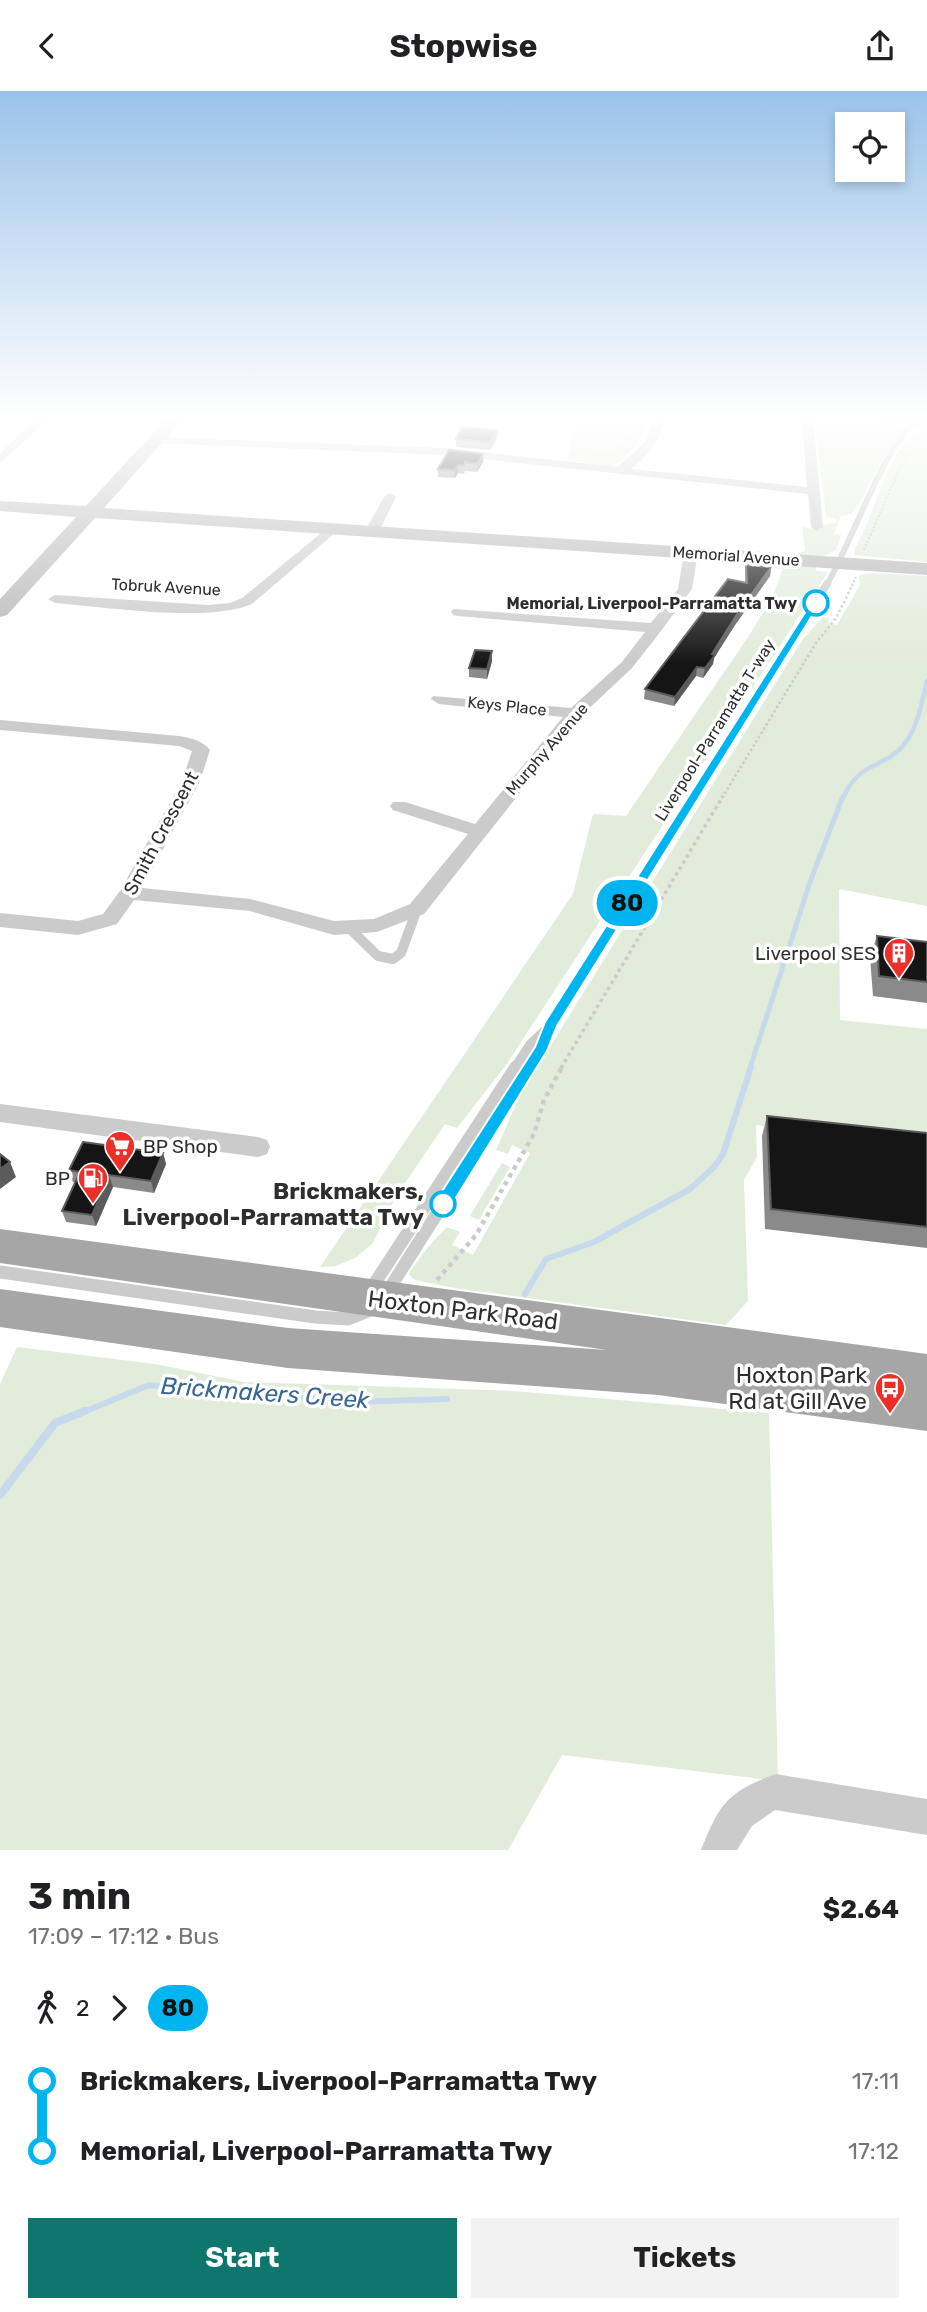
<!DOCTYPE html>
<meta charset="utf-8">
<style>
body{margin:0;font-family:Rubik,sans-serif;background:#f2f2f2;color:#202124;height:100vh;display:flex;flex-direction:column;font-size:26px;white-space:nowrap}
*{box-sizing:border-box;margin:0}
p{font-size:23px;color:#757577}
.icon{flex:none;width:38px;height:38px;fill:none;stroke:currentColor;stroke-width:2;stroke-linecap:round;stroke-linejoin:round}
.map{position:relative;height:1759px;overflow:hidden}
.details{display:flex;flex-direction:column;background:#fff;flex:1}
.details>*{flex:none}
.badge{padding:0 14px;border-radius:23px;font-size:24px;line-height:46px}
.controls{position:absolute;left:835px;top:21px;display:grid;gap:14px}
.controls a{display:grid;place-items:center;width:70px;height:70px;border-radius:0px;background:#fff;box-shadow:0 4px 10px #0003;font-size:35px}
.map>.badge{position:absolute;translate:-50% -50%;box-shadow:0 0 0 4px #fff}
.legs{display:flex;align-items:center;gap:10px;height:77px;padding:0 28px;font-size:23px}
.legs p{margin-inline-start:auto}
.headline{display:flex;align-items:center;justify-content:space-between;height:119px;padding:0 28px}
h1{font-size:38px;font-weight:700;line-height:52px}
.action{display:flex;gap:14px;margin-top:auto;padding:14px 28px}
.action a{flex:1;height:80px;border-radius:0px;background:#0f766e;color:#fff;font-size:28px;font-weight:700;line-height:80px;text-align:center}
.action a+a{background:#f2f2f2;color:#202124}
ul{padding:0 28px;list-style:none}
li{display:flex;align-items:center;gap:24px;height:70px;font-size:26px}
li i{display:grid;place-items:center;width:10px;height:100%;margin:0 9px;background:currentColor}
li i::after{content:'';width:18px;height:18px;margin:-9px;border:5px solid;border-radius:50%;background:#fff}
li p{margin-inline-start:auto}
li:first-child i{background:linear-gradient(#0000 50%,currentColor 0)}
li:last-child i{background:linear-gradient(currentColor 50%,#0000 0)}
header{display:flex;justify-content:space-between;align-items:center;height:91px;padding:0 28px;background:#fff;font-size:32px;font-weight:700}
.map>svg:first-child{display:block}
.green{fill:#e2ecdb}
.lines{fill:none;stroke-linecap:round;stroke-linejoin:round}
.stream-far3{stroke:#c6daec;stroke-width:4.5}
.stream-far2{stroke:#c6daec;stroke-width:5}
.stream-far1{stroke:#c6daec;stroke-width:6}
.stream{stroke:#c6daec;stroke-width:8}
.path-far3{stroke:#cbcbcb;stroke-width:2;stroke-dasharray:2 2;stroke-linecap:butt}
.path-far2{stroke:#cbcbcb;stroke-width:2.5;stroke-dasharray:2.5 2.5;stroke-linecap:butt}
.path-far1{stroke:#cbcbcb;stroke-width:3.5;stroke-dasharray:3.5 3.5;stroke-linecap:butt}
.path{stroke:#cbcbcb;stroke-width:4.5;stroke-dasharray:4.5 4.5;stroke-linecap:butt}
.lane-far3{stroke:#cbcbcb;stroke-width:6}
.lane-far2{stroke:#cbcbcb;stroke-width:8}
.lane-far1{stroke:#cbcbcb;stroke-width:10}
.lane{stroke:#cbcbcb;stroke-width:13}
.street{fill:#cbcbcb;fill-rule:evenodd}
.secondary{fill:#b8b8b8;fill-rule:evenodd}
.primary{fill:#a6a6a6;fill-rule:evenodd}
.wall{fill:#8a8a8a}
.shaded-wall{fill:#5b5b5b}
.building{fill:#151515;stroke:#5b5b5b;stroke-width:2}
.line-1{fill:#00b5ef;stroke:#fff;stroke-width:2}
.stop-1-dot{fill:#fff;stroke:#00b5ef;stroke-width:3.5}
.labels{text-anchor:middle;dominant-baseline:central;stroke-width:7;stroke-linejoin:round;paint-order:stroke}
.far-street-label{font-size:16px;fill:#2e2e2e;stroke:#fff}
.far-stop-label{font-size:16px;font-weight:bold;fill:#2e2e2e;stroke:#fff;text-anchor:end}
.street-label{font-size:19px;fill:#2e2e2e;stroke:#fff}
.poi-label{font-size:19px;fill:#2e2e2e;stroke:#fff;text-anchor:end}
.near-stop-label{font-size:23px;font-weight:bold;fill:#2e2e2e;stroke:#fff;text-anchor:end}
.near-street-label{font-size:23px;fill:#2e2e2e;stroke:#fff}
.near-poi-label{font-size:23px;fill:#2e2e2e;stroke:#fff;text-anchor:end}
.near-water-label{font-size:24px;font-style:italic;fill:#396792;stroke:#fff}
</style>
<header><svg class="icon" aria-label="back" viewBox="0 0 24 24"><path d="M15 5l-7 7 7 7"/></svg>Stopwise<svg class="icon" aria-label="share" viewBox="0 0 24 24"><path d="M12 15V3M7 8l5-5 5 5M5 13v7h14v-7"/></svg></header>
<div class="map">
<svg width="927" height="1759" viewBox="0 0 927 1759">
<rect width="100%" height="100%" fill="#fff"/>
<!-- green -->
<g class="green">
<path d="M 576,327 L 648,327 C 641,354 633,360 612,376 L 567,369 Z"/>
<path d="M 815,330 L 904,335 L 882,369 L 862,408 L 851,423 L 841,425 L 834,443 L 841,444 L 836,459 L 822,466 L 799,465 L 798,462 L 805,460 L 802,436 L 821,439 L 823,434 L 836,432 L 836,429 L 826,425 Z"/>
<path d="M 922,336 L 927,337 L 927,471 L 855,464 L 854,459 C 877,423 884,359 922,336 Z"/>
<path d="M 763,472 L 816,476 L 816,480 L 828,481 L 506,974 L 457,1037 L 445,1033 L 395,1107 L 373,1152 L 355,1167 L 336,1175 L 320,1176 L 573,803 L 593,723 L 626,725 L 748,546 L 772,507 L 782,480 L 782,478 L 764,476 Z"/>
<path d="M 873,482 L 927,485 L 927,815 L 839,798 L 840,929 L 927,938 L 927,1053 L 756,1034 L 757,1066 L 744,1089 L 748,1210 L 726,1234 L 454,1197 L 415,1189 L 408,1183 L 429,1155 L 447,1136 L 460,1141 L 452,1154 L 473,1164 L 530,1062 L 512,1054 L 508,1063 L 496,1059 L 520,1004 L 803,548 L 823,526 L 829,527 L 828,532 L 837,534 L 860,494 L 859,484 Z"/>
<path d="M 502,1072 L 510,1076 L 479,1129 L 470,1125 Z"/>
<path d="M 17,1256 L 155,1273 L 244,1291 L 514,1300 L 769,1322 L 778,1690 L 562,1664 L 508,1759 L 0,1759 L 0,1293 Z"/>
</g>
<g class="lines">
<!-- stream-far3 -->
<path class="stream-far3" d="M 843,707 C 859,670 883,678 903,655 C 918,637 922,611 927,589"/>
<!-- stream-far2 -->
<path class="stream-far2" d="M 750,977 L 810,791 L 843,705"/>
<!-- stream-far1 -->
<g class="stream-far1">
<path d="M 525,1203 L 546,1168 L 594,1151 L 690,1098 L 714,1076 L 723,1063 L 751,976"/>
<path d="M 81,1322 L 149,1294 L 354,1311 L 447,1308"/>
</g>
<!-- stream -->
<path class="stream" d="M 0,1404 L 55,1332 L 85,1320"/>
<!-- path-far3 -->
<g class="path-far3">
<path d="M 600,327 L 605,334"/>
<path d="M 599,334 L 627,337 L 635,345 L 625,352 L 621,363 L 593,363 L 585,357 L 589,348 L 586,342 Z"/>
<path d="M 864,459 L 898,381 L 922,344"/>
<path d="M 852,495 L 856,486"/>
</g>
<!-- path-far2 -->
<path class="path-far2" d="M 722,707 L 816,552 L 836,527 L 853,493"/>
<!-- path-far1 -->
<path class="path-far1" d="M 561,977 L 723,705"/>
<!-- path -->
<path class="path" d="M 437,1189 L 476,1144 L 534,1043 L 544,1009 L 562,976"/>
<!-- lane-far3 -->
<path class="lane-far3" d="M 826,495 C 849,458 884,355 913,334 C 917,331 922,329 927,327"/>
<!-- lane-far2 -->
<path class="lane-far2" d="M 693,707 L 827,493"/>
<!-- lane-far1 -->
<g class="lane-far1">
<path d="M 350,838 L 378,865 L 393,868 L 401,862 L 417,818"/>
<path d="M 515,977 L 530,954 L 548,937"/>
<path d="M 529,977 L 542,957 L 550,935 L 694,705"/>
</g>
<!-- lane -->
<g class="lane">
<path d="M 0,1181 L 315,1226 L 348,1228 L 373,1218"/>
<path d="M 369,1201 L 516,976"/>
<path d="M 386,1203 L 530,976"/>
</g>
<!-- street -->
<g class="street">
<path d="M 38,327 L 50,327 L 0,372 L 0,362 Z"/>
<path d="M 654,327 L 665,327 C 661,350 648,364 631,378 L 807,396 L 802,327 L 813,327 L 823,436 L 817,440 L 811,436 L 808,403 L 445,364 L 156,352 L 150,349 L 156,346 L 445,357 L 618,376 L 646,350 Z"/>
<path d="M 851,327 L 927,328 L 927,334 L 856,330 Z"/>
<path d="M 390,402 L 396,406 L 379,440 L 372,444 L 367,443 L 365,440 L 384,406 Z"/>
<path d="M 331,434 L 336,435 L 336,441 L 252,513 C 209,532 106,516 55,512 L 48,508 L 55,504 L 208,514 L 230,512 L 242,507 Z"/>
<path d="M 691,458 L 698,462 L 692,498 L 661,540 L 632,577 L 581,625 L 424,823 L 377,841 L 334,844 L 250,820 L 134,809 L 117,833 L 78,844 L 0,836 L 0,822 L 78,830 L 103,823 L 120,800 L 182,690 L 192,660 L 179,655 L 0,639 L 0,629 L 179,645 C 191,647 202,649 210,659 L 200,690 L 142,797 L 250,808 L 334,830 L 374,828 L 410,813 L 468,743 L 393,719 L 390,715 L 393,711 L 405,711 L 475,733 L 563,626 L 439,613 L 431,608 L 433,605 L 571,617 L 622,571 L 645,541 L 458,525 L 453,524 L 451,521 L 453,518 L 651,532 L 678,498 L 684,462 Z"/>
<path d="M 0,1013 L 258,1046 L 267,1049 L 270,1056 L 267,1063 L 258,1066 L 0,1031 Z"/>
<path d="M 775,1683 L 927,1708 L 927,1744 L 775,1719 L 752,1735 L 737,1759 L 701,1759 C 720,1712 726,1702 775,1683 Z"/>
</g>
<!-- secondary -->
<path class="secondary" d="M 167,327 L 184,327 L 104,417 L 927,472 L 927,484 L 95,427 L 7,524 L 0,526 L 0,508 L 76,426 L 0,420 L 0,410 L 86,415 Z"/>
<!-- primary -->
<path class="primary" d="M 0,1138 L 927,1263 L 927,1340 L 658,1304 L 288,1277 L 0,1236 L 0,1198 L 288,1237 L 607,1259 L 0,1172 Z"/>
</g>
<!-- wall -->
<g class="wall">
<path d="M 498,339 L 497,347 L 490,359 L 456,356 L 456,348 Z"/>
<path d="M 483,363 L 483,371 L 477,381 L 465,380 L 464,383 L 458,382 L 455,387 L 438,386 L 438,378 Z"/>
<path d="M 746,474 L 771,476 L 770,485 L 735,534 L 714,567 L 713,573 L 703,587 L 696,585 L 674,615 L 644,608 L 645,598 L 745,492 L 745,483 Z"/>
<path d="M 492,570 L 487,588 L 469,586 L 469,577 Z"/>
<path d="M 877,845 L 927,851 L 927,912 L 873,905 L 870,866 Z"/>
<path d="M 767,1025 L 927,1042 L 927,1157 L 765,1138 L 762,1045 Z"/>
<path d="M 163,1062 L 166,1073 L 154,1102 L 113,1096 L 96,1135 L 66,1131 L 62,1120 L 75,1091 L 73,1091 L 69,1079 Z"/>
</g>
<!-- shaded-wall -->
<g class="shaded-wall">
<path d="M 498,339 L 497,347 L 490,359 L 490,351 Z"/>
<path d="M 483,363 L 483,371 L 477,381 L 477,373 Z"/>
<path d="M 458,374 L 458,382 L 455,387 L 455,379 Z"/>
<path d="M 771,476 L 770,485 L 735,534 L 714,567 L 713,573 L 703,587 L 705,577 L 712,563 L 736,525 Z"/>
<path d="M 492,560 L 492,570 L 487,588 L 487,578 Z"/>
<path d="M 697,576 L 696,585 L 674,615 L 675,606 Z"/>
<path d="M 163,1062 L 166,1073 L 154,1102 L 151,1090 Z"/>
<path d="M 10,1071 L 16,1086 L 0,1098 L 0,1078 Z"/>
<path d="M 109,1084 L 113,1096 L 96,1135 L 92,1124 Z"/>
</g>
<!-- building -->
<g class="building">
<path d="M 462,336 L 498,339 L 490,351 L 456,348 Z"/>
<path d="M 449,359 L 483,363 L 477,373 L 465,371 L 464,374 L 458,374 L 455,379 L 438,378 Z"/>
<path d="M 746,474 L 771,476 L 736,525 L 712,563 L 715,564 L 705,577 L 697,576 L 675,606 L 645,598 L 728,488 L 747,492 Z"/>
<path d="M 475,559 L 492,560 L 487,578 L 469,577 Z"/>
<path d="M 877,845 L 927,851 L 927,891 L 879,885 Z"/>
<path d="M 767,1025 L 927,1042 L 927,1136 L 771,1118 Z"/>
<path d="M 83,1051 L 163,1062 L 151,1090 L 109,1084 L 92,1124 L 62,1120 L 80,1081 L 69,1079 Z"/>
<path d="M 0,1063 L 10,1071 L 0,1078 Z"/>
</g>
<!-- sky -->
<linearGradient id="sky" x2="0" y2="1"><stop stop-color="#9ac3ea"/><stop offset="0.57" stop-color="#fff"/><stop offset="1" stop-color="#fff" stop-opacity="0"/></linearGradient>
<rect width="927" height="573" fill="url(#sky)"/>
<!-- line-1 -->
<path class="line-1" d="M 816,510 L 820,512 L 557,935 L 547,960 L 449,1118 L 437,1118 L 435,1113 L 437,1108 L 535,956 L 545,931 L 811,512 Z"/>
<!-- icons -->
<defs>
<g id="building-pin" transform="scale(1.575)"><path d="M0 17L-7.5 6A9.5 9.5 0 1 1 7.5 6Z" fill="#eb2f29" stroke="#fff"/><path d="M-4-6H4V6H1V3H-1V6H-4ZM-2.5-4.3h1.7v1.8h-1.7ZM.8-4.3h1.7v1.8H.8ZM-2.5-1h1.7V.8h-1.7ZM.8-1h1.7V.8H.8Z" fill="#fff"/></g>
<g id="supermarket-pin" transform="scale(1.575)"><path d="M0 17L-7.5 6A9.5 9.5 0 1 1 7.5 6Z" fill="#eb2f29" stroke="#fff"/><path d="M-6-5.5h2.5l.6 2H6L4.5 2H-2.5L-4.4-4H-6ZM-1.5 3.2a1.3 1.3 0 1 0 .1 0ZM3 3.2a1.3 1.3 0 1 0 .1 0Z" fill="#fff"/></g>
<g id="fuel-pin" transform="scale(1.575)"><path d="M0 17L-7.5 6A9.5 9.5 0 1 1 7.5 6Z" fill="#eb2f29" stroke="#fff"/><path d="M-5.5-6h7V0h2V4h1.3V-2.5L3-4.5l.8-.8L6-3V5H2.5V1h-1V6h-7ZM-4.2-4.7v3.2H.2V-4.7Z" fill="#fff"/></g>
<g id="bus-pin" transform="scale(1.575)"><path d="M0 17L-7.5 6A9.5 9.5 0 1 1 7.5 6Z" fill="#eb2f29" stroke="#fff"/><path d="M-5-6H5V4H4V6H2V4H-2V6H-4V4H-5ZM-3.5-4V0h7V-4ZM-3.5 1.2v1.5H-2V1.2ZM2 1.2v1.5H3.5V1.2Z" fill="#fff"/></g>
</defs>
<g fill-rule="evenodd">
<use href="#building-pin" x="899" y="862"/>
<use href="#supermarket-pin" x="120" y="1055"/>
<use href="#fuel-pin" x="93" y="1087"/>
<use href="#bus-pin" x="890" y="1297"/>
</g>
<!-- markers -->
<g class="stop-1-dot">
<circle cx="816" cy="512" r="12"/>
<circle cx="443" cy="1113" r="12"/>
</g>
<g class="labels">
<!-- far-street labels -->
<g class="far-street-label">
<text transform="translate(736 465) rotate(4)">Memorial Avenue</text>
<text transform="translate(166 496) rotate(3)">Tobruk Avenue</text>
<text transform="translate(507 615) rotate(6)">Keys Place</text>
<text transform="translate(715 639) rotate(-58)">Liverpool–Parramatta T-way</text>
<text transform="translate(547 658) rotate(-49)">Murphy Avenue</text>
</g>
<!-- far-stop labels -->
<g class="far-stop-label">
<text x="797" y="512">Memorial, Liverpool-Parramatta Twy</text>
</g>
<!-- street labels -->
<g class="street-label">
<text transform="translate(161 742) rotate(-62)">Smith Crescent</text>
</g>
<!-- poi labels -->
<g class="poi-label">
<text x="876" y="862">Liverpool SES</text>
<text x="143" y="1055" text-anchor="start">BP Shop</text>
<text x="70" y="1087">BP</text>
</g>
<!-- near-stop labels -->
<g class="near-stop-label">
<text x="424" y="1100">Brickmakers,<tspan x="424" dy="26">Liverpool-Parramatta Twy</tspan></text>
</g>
<!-- near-street labels -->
<g class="near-street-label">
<text transform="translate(463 1219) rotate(7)">Hoxton Park Road</text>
</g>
<!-- near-poi labels -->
<g class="near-poi-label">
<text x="867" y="1284">Hoxton Park<tspan x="867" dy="26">Rd at Gill Ave</tspan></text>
</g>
<!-- near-water labels -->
<g class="near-water-label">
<text transform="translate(265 1302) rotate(4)">Brickmakers Creek</text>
</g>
</g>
</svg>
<div class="controls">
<a><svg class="icon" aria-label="locate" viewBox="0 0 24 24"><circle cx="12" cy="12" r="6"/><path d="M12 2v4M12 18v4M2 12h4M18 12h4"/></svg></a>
</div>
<b class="badge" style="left:627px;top:812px;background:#00b5ef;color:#111">80</b>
</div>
<section class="details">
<div class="headline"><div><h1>3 min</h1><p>17:09 – 17:12 · Bus</p></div><b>$2.64</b></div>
<div class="legs"><svg class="icon" aria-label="walk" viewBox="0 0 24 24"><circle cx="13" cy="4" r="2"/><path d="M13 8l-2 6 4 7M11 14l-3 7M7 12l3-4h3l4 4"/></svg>2<svg class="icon" aria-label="forward" viewBox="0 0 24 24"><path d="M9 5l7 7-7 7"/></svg><b class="badge" style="background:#00b5ef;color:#111">80</b></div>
<ul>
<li><i style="color:#00b5ef"></i><b>Brickmakers, Liverpool-Parramatta Twy</b><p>17:11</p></li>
<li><i style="color:#00b5ef"></i><b>Memorial, Liverpool-Parramatta Twy</b><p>17:12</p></li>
</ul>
<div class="action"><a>Start</a><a>Tickets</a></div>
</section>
